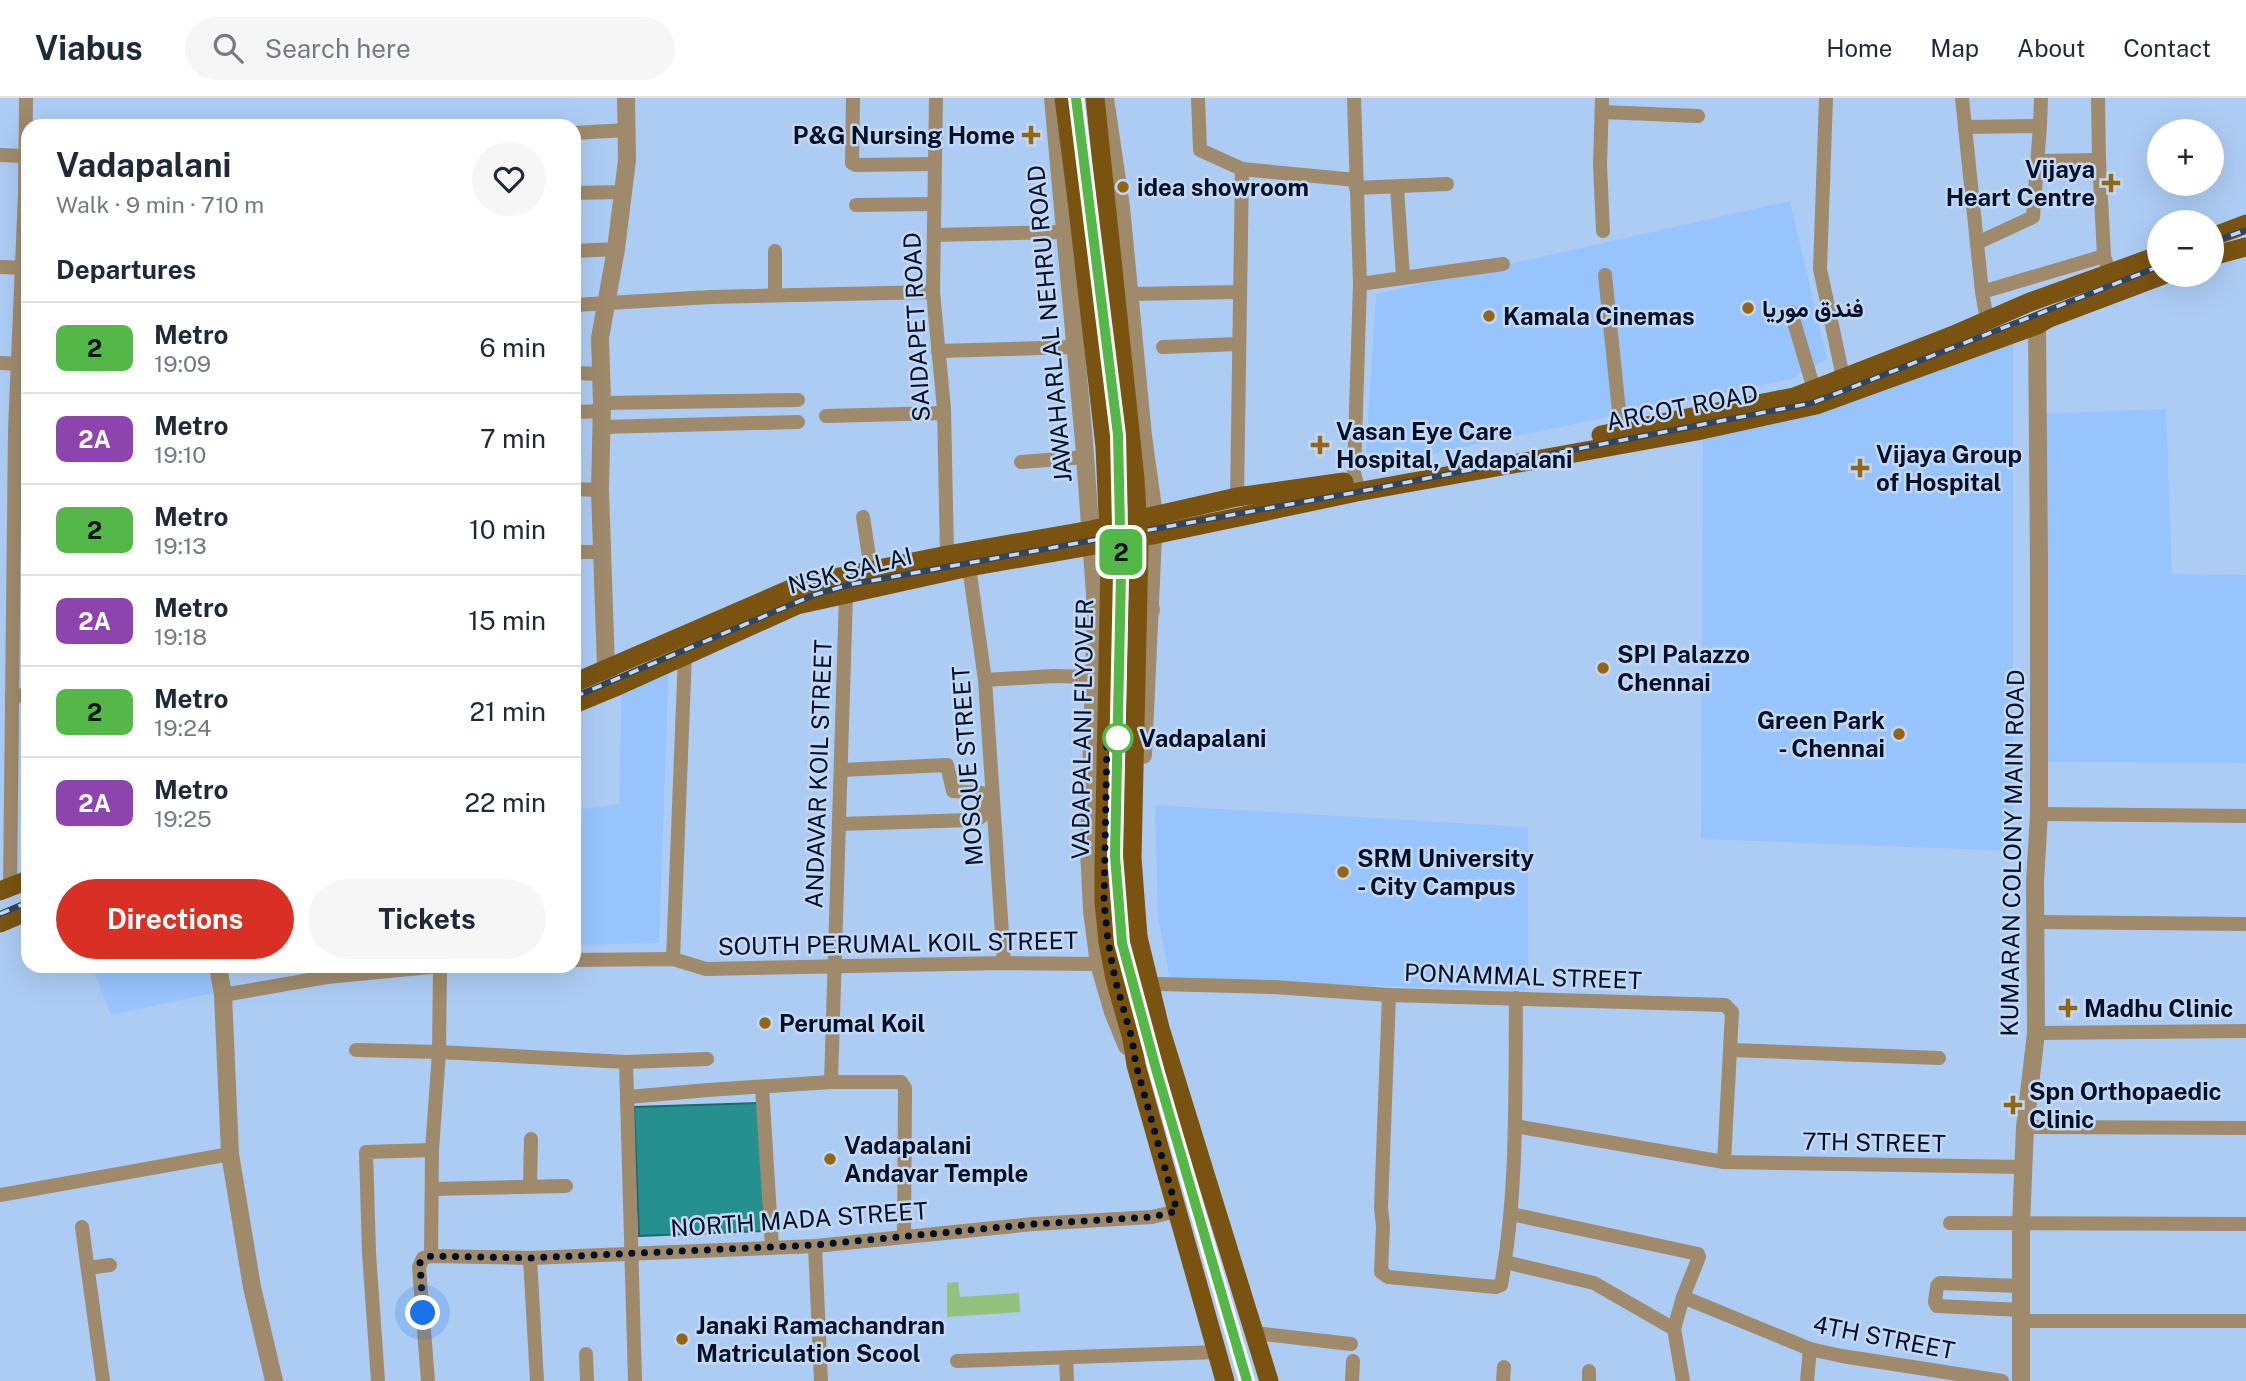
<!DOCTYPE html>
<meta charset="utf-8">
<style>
body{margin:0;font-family:"Public Sans",Vazirmatn,sans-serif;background:#f6f6f7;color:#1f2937;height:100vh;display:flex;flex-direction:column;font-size:26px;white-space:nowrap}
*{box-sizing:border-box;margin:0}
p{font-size:23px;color:#747a83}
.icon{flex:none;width:38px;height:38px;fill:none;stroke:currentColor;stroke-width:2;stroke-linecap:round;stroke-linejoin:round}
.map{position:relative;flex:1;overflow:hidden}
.side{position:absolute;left:21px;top:21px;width:560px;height:854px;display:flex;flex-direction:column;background:#fff;border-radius:21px;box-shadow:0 7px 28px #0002}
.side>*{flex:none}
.badge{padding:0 14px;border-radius:10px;font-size:24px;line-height:46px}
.controls{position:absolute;left:2147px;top:21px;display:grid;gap:14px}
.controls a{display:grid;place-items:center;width:77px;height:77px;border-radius:50%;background:#fff;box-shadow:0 7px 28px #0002;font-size:35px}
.you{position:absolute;width:35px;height:35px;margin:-18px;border:5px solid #fff;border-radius:50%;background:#1a73e8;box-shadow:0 0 0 10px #1a73e833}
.map>.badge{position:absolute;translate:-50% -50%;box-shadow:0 0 0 4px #fff}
h2{padding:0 35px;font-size:26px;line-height:63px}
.round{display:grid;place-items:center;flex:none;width:74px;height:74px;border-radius:37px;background:#f6f6f7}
.head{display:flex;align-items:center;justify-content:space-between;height:119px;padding:0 35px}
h1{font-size:33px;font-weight:700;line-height:52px}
.action{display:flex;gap:14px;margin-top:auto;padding:14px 35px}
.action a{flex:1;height:80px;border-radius:42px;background:#d93025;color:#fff;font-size:28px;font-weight:700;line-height:80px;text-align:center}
.action a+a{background:#f6f6f7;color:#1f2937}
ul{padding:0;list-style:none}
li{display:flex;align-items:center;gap:21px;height:91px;padding:0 35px;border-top:2px solid #e0e1e3}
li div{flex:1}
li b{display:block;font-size:26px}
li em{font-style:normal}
li .badge{min-width:77px;font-weight:700;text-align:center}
header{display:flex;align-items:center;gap:42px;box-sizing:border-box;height:98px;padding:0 35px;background:#fff;border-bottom:2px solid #e0e1e3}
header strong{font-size:33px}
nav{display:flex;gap:38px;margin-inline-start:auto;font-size:24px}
.search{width:490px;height:63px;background:#f6f6f7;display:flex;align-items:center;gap:18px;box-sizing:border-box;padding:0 24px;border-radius:38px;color:#747a83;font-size:26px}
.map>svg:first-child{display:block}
.built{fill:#98c4fe}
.green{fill:#94c17d}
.water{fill:#269090;stroke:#1b6970;stroke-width:2}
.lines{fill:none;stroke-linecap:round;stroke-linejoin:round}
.minor{stroke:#9f8a6c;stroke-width:14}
.tertiary{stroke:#9f8a6c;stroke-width:18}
.primary{stroke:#7a5310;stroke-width:19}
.rail-casing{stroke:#314460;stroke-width:6}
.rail{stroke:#c3d8f3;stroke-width:3.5;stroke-dasharray:10;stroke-linecap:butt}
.primary-bridge{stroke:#7a5310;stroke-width:19}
.line-casing{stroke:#fff;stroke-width:16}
.line{stroke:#53b848;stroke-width:10}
.walk{stroke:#010f27;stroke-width:7;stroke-dasharray:0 12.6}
.poi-dot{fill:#946614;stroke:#c3d8f3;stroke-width:2.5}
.stop-dot{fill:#fff;stroke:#53b848;stroke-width:3.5}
.labels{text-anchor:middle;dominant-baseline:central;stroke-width:5;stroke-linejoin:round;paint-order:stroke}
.poi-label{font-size:24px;font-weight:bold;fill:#010f27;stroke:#c3d8f3;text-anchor:start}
.street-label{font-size:24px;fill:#010f27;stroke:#c3d8f3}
.stop-label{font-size:24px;font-weight:bold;fill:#010f27;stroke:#c3d8f3;text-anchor:start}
</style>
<header>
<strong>Viabus</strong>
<div class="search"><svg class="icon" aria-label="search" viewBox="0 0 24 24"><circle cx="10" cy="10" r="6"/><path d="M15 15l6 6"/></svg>Search here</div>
<nav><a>Home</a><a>Map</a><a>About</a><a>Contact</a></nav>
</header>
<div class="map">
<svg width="2246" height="1283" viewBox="0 0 2246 1283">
<rect width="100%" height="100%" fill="#adccf4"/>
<!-- built -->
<g class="built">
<path d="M 1790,103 L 1827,261 L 1791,281 L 1391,364 L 1366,353 L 1376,196 Z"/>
<path d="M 2013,234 L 2013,753 L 1701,741 L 1703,342 L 1831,310 Z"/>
<path d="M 2166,311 L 2172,476 L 2246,477 L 2246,665 L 2039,664 L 2040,316 Z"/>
<path d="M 669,560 L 659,845 L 575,847 L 582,711 L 619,706 L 622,581 Z"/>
<path d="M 1155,707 L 1528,729 L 1528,892 L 1170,882 L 1158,819 Z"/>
<path d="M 92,868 L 209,868 L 213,895 L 111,917 Z"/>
</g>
<!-- green -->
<path class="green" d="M 958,1184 L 960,1199 L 1019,1195 L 1020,1214 L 947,1219 L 947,1185 Z"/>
<!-- water -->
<path class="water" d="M 759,1005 L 764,1133 L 639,1138 L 634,1009 Z"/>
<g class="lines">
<!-- minor -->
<g class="minor">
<path d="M 853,0 L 852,65 L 856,67 L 935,66"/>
<path d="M 936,0 L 933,194 L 944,311 L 947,457"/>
<path d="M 1198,0 L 1200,52 L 1242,71 L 1356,82"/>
<path d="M 1354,0 L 1360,186 L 1354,374 L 1356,383"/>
<path d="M 1602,0 L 1600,67 L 1603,133"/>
<path d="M 1826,0 L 1820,171 L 1843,279"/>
<path d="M 1962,0 L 1982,194 L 1987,222"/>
<path d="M 2098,0 L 2099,62 L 2104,158 L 2110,176"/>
<path d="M 1602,14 L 1698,18"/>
<path d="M 2040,28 L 2041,0"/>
<path d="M 1965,29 L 2040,28 L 2033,119 L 1977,145"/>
<path d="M 574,35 L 626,32 L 627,24"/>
<path d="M 0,57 L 24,58"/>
<path d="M 2038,63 L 2099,62"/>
<path d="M 1397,89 L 1403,179"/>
<path d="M 1356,90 L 1447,86"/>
<path d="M 574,95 L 622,94"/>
<path d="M 856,107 L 934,106"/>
<path d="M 934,137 L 1065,134"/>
<path d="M 574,153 L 616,151"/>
<path d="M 775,153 L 775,197"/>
<path d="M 0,169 L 28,170"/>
<path d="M 1605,177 L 1621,333"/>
<path d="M 1360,186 L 1503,166"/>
<path d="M 1982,194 L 2104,158"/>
<path d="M 1129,196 L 1238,194"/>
<path d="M 574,207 L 711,199 L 933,194"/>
<path d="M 1791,214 L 1814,291"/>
<path d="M 1163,249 L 1237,246"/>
<path d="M 938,253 L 1075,249"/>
<path d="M 0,265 L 18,266"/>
<path d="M 574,275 L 602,276"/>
<path d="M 602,305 L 798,302"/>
<path d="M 574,314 L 602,313"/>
<path d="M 826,318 L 944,315"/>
<path d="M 601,329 L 798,324"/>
<path d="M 1021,364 L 1086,359"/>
<path d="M 574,391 L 600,392"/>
<path d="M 1237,399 L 1242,71"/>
<path d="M 863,419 L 871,472"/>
<path d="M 574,454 L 602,454"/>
<path d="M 969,469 L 985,582 L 1004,865"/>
<path d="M 985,582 L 1054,578 L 1093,579"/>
<path d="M 12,598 L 28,597"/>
<path d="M 2039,716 L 2246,718"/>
<path d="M 839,726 L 972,722 L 981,719 L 982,717 L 981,695 L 953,693 L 947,667 L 841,672"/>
<path d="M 10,789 L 15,333 L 25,96 L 26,0"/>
<path d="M 2035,824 L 2246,826"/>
<path d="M 673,861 L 685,556"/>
<path d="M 574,862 L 673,861 L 706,871 L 1004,865 L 1099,866"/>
<path d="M 1159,886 L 1274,889 L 1389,897 L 1725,907 L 1732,914 L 1724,1064"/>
<path d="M 223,897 L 327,879 L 441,868"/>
<path d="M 1389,897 L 1381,1110 L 1383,1128 L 1381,1174 L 1388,1179 L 1496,1189 L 1501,1187 C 1518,1093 1515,996 1516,900"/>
<path d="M 2036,935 L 2246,933"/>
<path d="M 356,952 L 439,954 L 626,964 L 707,961"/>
<path d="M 1732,952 L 1939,960"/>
<path d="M 626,964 L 635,1283"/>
<path d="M 831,984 L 846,496"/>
<path d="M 762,989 L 772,1149"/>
<path d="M 628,999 L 708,992 L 831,984 L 901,984 L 905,990 L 904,1138"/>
<path d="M 1515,1028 L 1724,1064 L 2024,1069"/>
<path d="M 2025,1029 L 2246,1030"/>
<path d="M 530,1088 L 531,1041"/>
<path d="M 433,1091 L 566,1088"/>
<path d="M 0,1097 L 230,1056"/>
<path d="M 1511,1116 L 1698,1156 L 1699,1159 L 1683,1199 L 1674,1231 L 1683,1283"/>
<path d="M 1950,1125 L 2246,1126"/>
<path d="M 82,1129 L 103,1283"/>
<path d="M 815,1148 L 821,1283"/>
<path d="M 431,1158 L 432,1052 L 439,954 L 440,868"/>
<path d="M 530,1160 L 537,1283"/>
<path d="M 1505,1164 L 1594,1185 L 1674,1231"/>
<path d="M 88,1170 L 110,1167"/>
<path d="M 2020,1188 L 1940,1185 L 1937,1188 L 1935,1204 L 1937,1208 L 2021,1212"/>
<path d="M 1683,1199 L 1810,1251 L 1842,1258 L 2002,1283"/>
<path d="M 2021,1223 L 2246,1223"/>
<path d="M 1255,1235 L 1351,1246"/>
<path d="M 586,1256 L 587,1283"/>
<path d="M 1066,1260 L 1067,1283"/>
<path d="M 957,1263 L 1218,1254"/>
<path d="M 1589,1273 L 1589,1283"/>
<path d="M 378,1283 L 369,1155 L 366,1054 L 432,1052"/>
<path d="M 428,1283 L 419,1169 L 423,1160 L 431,1158 L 530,1160 L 815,1148 L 1034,1126 L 1152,1119 L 1177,1113"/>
<path d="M 1352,1283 L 1353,1263"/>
<path d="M 1503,1283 L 1504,1269"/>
<path d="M 1807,1283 L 1810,1251"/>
</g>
<!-- tertiary -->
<g class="tertiary">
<path d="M 1053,0 L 1084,344 L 1096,510 L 1089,751 L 1092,813 L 1099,866 L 1113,914 L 1127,948"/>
<path d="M 1105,0 L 1121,109 L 1143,338 L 1154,417 L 1143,657"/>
<path d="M 1096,510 L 1151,512"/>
<path d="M 610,581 L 606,570 L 600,392 L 602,305 L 600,240 L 616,151 L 627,62 L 626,0"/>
<path d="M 218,868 L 223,897 L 230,1056 L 252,1189 L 274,1283"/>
<path d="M 2021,1283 L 2021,1126 L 2025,1029 L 2036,935 L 2035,783 L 2039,716 L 2039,472 L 2037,227"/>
</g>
<!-- primary -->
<g class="primary">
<path d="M 1064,0 L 1077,102"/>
<path d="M 2212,139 L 2246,126"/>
<path d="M 2212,158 L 2246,149"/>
<path d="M 1601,337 L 1794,299 L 1956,236 L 2030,204 L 2160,157"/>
<path d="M 574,585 L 800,487 L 947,457 L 1091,432 L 1237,399 L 1344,384"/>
<path d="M 574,606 L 613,590 L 797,507 L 969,469 L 1153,437 L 1357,394 L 1697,333 L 1816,307 L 2037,227 L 2049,220 L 2163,177"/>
<path d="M 0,793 L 28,782"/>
<path d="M 0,825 L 28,813"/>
<path d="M 1138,839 L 1160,930 L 1269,1283"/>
<path d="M 1108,843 L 1115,881 L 1132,941 L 1136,967 L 1225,1283"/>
</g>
<!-- rail casing -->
<g class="rail-casing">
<g id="rail">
<path d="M 1076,0 L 1118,337 L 1121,403 L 1121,476 L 1115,758 L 1122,845 L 1149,948 L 1247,1283"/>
<path d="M 2212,144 L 2246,132"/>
<path d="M 574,599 L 814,497 L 848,487 L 1357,394 L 1812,305 L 2160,168"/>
<path d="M 0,816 L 28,804"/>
</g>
</g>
<!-- rail -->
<use href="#rail" class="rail"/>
<!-- primary-bridge -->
<g class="primary-bridge">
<path d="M 1095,0 L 1135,381 L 1139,449 L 1132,760 L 1138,839"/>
<path d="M 1077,102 L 1105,349 L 1110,462 L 1104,771 L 1104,804 L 1108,843"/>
</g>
</g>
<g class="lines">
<!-- line casing -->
<g class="line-casing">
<path id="line" d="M 1076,0 L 1118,337 L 1121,476 L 1115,758 L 1122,845 L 1156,971 L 1247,1283"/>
</g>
<!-- line -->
<use href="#line" class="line"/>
<!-- walk -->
<path class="walk" d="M 423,1215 L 420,1164 L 431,1158 L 530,1160 L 815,1147 L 1034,1126 L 1152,1119 L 1177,1113 L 1136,967 L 1132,941 L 1115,881 L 1108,843 L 1104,804 L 1107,642 L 1118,640"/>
</g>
<!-- markers -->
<g class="poi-dot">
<path d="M1027.5 26.5h7v7h7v7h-7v7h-7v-7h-7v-7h7z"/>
<path d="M2107.5 74.5h7v7h7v7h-7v7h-7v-7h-7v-7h7z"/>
<circle cx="1123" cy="89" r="7"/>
<circle cx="1748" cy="210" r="7"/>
<circle cx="1489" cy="218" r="7"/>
<path d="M1316.5 336.5h7v7h7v7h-7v7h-7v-7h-7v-7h7z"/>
<path d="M1856.5 359.5h7v7h7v7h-7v7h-7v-7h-7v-7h7z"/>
<circle cx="1603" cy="570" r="7"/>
<circle cx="1899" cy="636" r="7"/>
<circle cx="1343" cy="774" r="7"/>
<path d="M2064.5 899.5h7v7h7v7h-7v7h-7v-7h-7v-7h7z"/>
<circle cx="765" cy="925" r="7"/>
<path d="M2009.5 996.5h7v7h7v7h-7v7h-7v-7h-7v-7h7z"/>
<circle cx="830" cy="1061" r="7"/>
<circle cx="682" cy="1241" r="7"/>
</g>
<circle class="stop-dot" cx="1118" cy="640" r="14"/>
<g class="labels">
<!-- poi labels -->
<g class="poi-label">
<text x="1015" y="37" text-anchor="end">P&amp;G Nursing Home</text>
<text x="2095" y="71" text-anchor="end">Vijaya<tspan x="2095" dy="28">Heart Centre</tspan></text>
<text x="1137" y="89">idea showroom</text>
<text x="1762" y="210">فندق موريا</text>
<text x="1503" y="218">Kamala Cinemas</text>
<text x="1336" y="333">Vasan Eye Care<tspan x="1336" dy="28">Hospital, Vadapalani</tspan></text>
<text x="1876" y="356">Vijaya Group<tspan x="1876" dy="28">of Hospital</tspan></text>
<text x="1617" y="556">SPI Palazzo<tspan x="1617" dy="28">Chennai</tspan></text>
<text x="1885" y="622" text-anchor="end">Green Park<tspan x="1885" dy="28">- Chennai</tspan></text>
<text x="1357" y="760">SRM University<tspan x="1357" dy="28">- City Campus</tspan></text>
<text x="2084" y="910">Madhu Clinic</text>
<text x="779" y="925">Perumal Koil</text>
<text x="2029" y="993">Spn Orthopaedic<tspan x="2029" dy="28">Clinic</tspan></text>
<text x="844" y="1047">Vadapalani<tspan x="844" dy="28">Andavar Temple</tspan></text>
<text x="696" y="1227">Janaki Ramachandran<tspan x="696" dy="28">Matriculation Scool</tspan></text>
</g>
<!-- street labels -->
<g class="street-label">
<text transform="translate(1049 226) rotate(-95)">JAWAHARLAL NEHRU ROAD</text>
<text transform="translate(916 229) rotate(-93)">SAIDAPET ROAD</text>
<text transform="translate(1682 309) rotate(-11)">ARCOT ROAD</text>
<text transform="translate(850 472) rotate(-14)">NSK SALAI</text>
<text transform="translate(1082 631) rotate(-89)">VADAPALANI FLYOVER</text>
<text transform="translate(967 668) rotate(-94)">MOSQUE STREET</text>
<text transform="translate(818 676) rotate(-88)">ANDAVAR KOIL STREET</text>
<text transform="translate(2012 755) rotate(-89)">KUMARAN COLONY MAIN ROAD</text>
<text transform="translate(898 845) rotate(-1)">SOUTH PERUMAL KOIL STREET</text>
<text transform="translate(1523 878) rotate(2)">PONAMMAL STREET</text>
<text transform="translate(1874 1044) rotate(1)">7TH STREET</text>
<text transform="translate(799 1121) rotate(-4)">NORTH MADA STREET</text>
<text transform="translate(1884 1239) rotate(11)">4TH STREET</text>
</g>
<!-- stop labels -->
<g class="stop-label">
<text x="1139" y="640">Vadapalani</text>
</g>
</g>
</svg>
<div class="controls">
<a>+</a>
<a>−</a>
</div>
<div class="you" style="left:423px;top:1215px"></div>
<b class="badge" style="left:1121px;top:454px;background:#53b848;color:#111">2</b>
<section class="side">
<div class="head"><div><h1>Vadapalani</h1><p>Walk · 9 min · 710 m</p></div><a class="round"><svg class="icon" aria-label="heart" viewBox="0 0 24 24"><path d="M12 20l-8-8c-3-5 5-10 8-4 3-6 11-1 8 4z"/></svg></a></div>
<h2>Departures</h2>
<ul>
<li><span class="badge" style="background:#53b848;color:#111">2</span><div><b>Metro</b><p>19:09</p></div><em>6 min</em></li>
<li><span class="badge" style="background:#8e44ad;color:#fff">2A</span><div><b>Metro</b><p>19:10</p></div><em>7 min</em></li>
<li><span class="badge" style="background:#53b848;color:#111">2</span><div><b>Metro</b><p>19:13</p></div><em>10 min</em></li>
<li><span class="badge" style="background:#8e44ad;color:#fff">2A</span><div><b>Metro</b><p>19:18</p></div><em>15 min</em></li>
<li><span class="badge" style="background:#53b848;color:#111">2</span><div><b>Metro</b><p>19:24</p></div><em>21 min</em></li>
<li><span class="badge" style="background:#8e44ad;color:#fff">2A</span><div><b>Metro</b><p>19:25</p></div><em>22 min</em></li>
</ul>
<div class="action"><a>Directions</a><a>Tickets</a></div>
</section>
</div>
